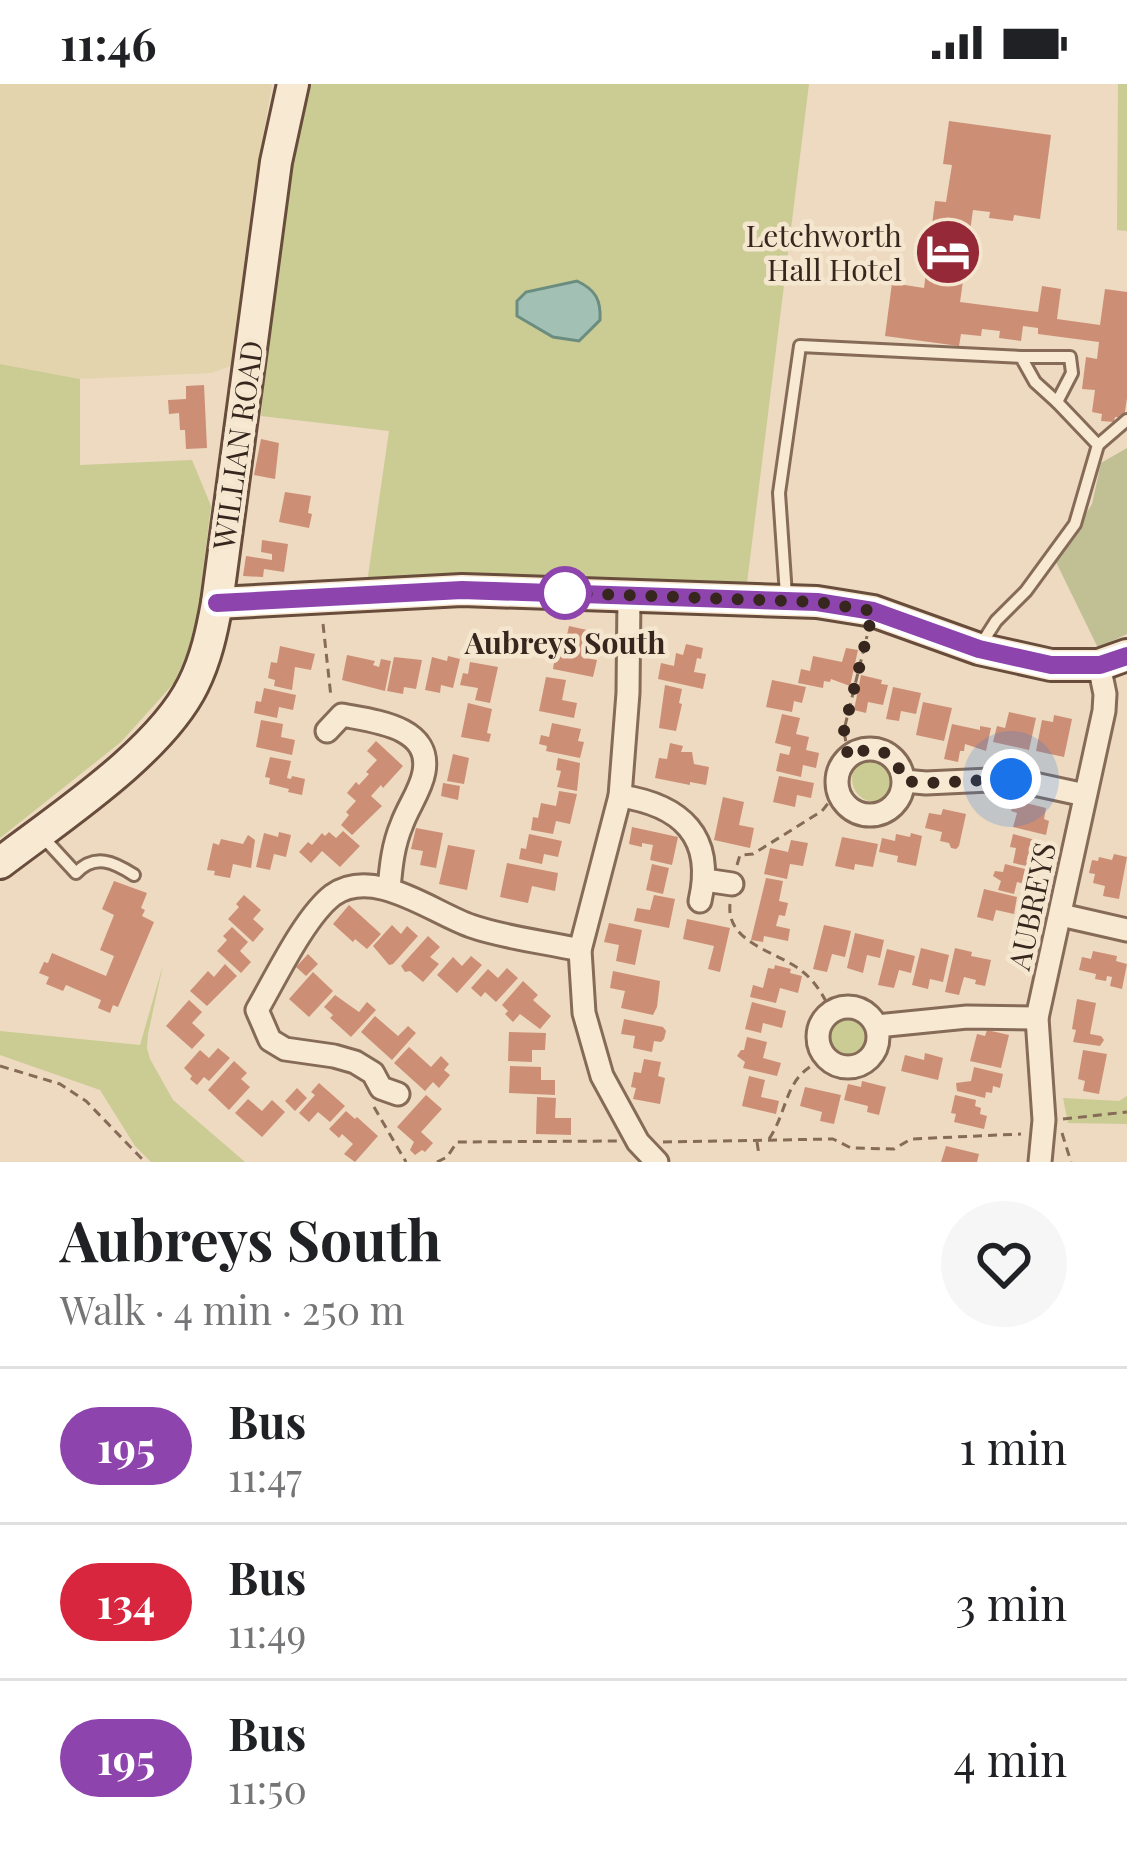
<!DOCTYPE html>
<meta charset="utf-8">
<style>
body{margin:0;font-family:"Playfair Display",serif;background:#f6f6f6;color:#202124;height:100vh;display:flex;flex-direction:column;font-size:45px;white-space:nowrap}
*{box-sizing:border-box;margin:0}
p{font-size:39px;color:#757577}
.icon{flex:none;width:66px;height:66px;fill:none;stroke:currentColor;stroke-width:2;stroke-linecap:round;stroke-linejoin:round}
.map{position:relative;height:1078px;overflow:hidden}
.side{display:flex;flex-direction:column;background:#fff;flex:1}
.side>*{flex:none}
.badge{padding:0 24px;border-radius:39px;font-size:42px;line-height:78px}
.you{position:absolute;width:60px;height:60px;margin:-30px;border:9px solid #fff;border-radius:50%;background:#1a73e8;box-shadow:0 0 0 18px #1a73e833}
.map>.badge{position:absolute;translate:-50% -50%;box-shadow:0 0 0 6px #fff}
.round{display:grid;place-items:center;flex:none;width:126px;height:126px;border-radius:63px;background:#f6f6f6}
.overview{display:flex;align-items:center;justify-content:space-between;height:204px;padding:0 60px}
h1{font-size:57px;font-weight:700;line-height:90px}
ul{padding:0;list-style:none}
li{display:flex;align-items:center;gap:36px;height:156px;padding:0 60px;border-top:3px solid #e0e0e0}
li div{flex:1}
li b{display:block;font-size:45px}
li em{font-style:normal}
li .badge{min-width:132px;font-weight:700;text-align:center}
.status{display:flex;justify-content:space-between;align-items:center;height:84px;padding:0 60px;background:#fff;direction:ltr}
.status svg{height:33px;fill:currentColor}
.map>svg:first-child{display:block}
.farmland{fill:#e3d4ae}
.green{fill:#cbcb94}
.cemetery{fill:#c0c094}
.water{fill:#a3c0b4;stroke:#6a8d80;stroke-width:3}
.building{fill:#cc8f76}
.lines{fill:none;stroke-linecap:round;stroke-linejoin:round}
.lane-casing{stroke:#866b58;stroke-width:16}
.street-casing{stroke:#866b58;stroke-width:27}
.secondary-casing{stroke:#684c3c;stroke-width:36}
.path{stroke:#866b58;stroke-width:3;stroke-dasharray:9 6;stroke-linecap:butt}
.lane{stroke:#f8e9d3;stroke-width:10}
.street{stroke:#f8e9d3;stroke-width:21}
.secondary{stroke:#f8e9d3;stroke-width:30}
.line-casing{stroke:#fff;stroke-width:27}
.line{stroke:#8e44ad;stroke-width:18}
.walk{stroke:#36261d;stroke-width:12;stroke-dasharray:0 21.6}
.stop-dot{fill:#fff;stroke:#8e44ad;stroke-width:6}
.labels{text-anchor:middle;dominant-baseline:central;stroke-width:9;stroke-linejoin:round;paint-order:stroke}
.poi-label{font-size:30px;fill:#36261d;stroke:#f5e6d0;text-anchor:end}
.street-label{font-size:30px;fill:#36261d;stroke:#f5e6d0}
.stop-label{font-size:30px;font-weight:bold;fill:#36261d;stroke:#f5e6d0}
</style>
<div class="status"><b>11:46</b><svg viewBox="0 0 49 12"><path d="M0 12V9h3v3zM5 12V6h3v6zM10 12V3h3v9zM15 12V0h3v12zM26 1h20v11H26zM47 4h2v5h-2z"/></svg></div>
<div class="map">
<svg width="1127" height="1078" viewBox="0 0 1127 1078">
<rect width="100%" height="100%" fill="#eddac0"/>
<!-- farmland -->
<path class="farmland" d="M 0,0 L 272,0 L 252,116 L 236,280 L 211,289 L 80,295 L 0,280 Z"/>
<!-- green -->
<g class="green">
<path d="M 305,0 L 809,0 L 747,499 L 367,499 L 389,347 L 261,332 L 283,82 Z"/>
<path d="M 1118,0 L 1127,0 L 1127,147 L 1117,146 Z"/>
<path d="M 0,280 L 80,295 L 80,381 L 192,376 L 211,422 L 195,552 L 174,599 L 121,658 L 0,754 Z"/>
<circle cx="875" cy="695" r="23"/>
<path d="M 163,881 L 148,950 L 147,964 L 150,975 L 173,1016 L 245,1078 L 151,1078 L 135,1062 L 100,1006 L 0,971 L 0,947 L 140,961 Z"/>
<circle cx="848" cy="953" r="26"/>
<path d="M 1127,1012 L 1127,1040 L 1068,1039 L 1063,1014 L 1119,1017 Z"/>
</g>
<!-- cemetery -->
<path class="cemetery" d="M 1127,364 L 1127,550 L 1098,564 L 1056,478 L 1092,420 L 1101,379 Z"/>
<!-- water -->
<path class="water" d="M 577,197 C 596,206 601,216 600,236 L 579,257 L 553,253 L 517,232 L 517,217 L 526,208 Z"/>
<!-- building -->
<g class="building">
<path d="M 949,37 L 1051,51 L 1040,135 L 1014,131 L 1013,137 L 989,134 L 990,128 L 973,126 L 960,218 L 1038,228 L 1042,202 L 1061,205 L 1057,235 L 1100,241 L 1105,205 L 1127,208 L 1127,314 L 1124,334 L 1115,333 L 1114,338 L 1101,337 L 1102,330 L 1092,328 L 1095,306 L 1082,305 L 1086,273 L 1097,275 L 1099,258 L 1038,250 L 1038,244 L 1023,242 L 1021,257 L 999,254 L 1000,247 L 982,245 L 981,252 L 961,250 L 959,262 L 885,252 L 892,199 L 924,204 L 935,117 L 946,118 L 952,81 L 943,80 Z"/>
<path d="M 204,301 L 207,364 L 186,365 L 185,346 L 180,346 L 179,329 L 169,330 L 168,316 L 186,315 L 186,302 Z"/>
<path d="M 261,355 L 279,359 L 275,395 L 254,391 Z"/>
<path d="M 285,408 L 311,412 L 308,429 L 312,430 L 309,444 L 279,438 Z"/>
<path d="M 262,456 L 288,460 L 284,488 L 264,485 L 263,493 L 243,492 L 246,472 L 272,476 L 272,470 L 261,468 Z"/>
<path d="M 569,542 L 587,546 L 582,573 L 597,576 L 593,593 L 553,585 L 556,567 L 563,569 Z"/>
<path d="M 686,560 L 703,564 L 701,575 L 697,574 L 694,588 L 706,590 L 703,605 L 658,595 L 661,579 L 674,582 L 676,569 L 683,571 Z"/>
<path d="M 280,562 L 315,570 L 311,586 L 295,583 L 292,606 L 274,602 L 275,596 L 268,594 L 271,578 L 277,579 Z"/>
<path d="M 846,564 L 858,566 L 850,602 L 831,595 L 830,598 L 824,597 L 823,604 L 798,599 L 801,585 L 810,587 L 813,572 L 842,578 Z"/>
<path d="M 347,571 L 375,577 L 373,581 L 379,583 L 381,575 L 391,577 L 385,607 L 342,596 Z"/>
<path d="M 448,572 L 460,575 L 453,604 L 441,601 L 440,609 L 425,606 L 432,573 L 447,577 Z"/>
<path d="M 394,573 L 422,576 L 416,605 L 404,603 L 403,610 L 387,607 Z"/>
<path d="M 470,578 L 498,583 L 490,619 L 475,616 L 478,604 L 460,601 L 463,589 L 468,590 Z"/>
<path d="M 861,591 L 882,596 L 881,600 L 888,601 L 883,621 L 868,618 L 866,629 L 854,626 Z"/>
<path d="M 546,593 L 566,596 L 562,616 L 577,619 L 574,634 L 539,627 Z"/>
<path d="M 772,596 L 806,603 L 802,619 L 794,617 L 792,628 L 766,623 Z"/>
<path d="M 665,601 L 682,605 L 679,619 L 682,620 L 676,647 L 659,644 Z"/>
<path d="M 893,603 L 921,609 L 916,630 L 901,627 L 899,637 L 886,635 Z"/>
<path d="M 264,604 L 296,611 L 293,626 L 279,623 L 277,634 L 254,629 L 256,617 L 261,618 Z"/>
<path d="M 923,618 L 952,624 L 944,657 L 916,651 Z"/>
<path d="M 468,619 L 492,625 L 487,649 L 491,650 L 489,658 L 461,653 Z"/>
<path d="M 1009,628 L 1036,634 L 1029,666 L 993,658 L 997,642 L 1005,644 Z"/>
<path d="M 782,630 L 800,634 L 796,650 L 809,653 L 806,666 L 819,669 L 816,684 L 803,681 L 801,693 L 776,687 L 780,669 L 789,671 L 791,663 L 775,659 Z"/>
<path d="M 1054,631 L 1072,635 L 1064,673 L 1036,667 L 1042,636 L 1053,638 Z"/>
<path d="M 261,636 L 283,640 L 281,653 L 295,656 L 292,671 L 256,663 Z"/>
<path d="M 552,639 L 581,645 L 578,657 L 584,658 L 580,674 L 546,667 L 547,662 L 539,660 L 541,651 L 549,653 Z"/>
<path d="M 952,640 L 980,646 L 980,642 L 991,644 L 986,667 L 965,660 L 964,667 L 960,667 L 958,678 L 944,675 Z"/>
<path d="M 376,657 L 403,682 L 383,704 L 381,701 L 371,712 L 382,722 L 352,751 L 341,741 L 349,731 L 346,728 L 356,717 L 347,709 L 356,698 L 359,701 L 369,690 L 366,688 L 377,676 L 367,667 Z"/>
<path d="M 670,659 L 683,662 L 681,668 L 692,668 L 694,680 L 709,683 L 706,701 L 690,698 L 690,701 L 655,694 L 659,674 L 667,675 Z"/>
<path d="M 453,670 L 469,674 L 464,700 L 447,697 Z"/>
<path d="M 270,673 L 291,677 L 287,694 L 291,695 L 292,692 L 305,695 L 302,711 L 288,708 L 289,705 L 269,700 L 270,694 L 265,693 Z"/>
<path d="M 558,674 L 580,679 L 577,707 L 557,703 L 561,687 L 556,686 Z"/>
<path d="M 779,692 L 814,699 L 811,714 L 797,711 L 795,723 L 773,718 Z"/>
<path d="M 443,699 L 460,702 L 458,716 L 441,712 Z"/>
<path d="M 559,707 L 577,710 L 570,740 L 556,737 L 553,750 L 531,746 L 533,733 L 538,734 L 541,719 L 556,722 Z"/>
<path d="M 723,713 L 744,718 L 739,741 L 754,744 L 750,764 L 714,756 Z"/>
<path d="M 1014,716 L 1046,724 L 1044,735 L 1049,737 L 1046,751 L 1013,743 L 1017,729 L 1011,727 Z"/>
<path d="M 943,725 L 966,730 L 959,762 L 956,765 L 951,764 L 949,759 L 940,757 L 942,748 L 925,744 L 929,729 L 941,731 Z"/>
<path d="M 632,743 L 678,753 L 672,781 L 650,776 L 653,761 L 642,759 L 642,763 L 629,760 Z"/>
<path d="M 416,744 L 443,749 L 436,784 L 420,781 L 423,767 L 411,765 Z"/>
<path d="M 343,747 L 360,762 L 340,783 L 322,767 L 311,779 L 299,768 L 308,758 L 312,761 L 322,749 L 325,752 L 329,748 L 336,754 Z"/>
<path d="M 279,748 L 291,751 L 286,773 L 274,770 L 270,786 L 256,783 L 264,749 L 278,753 Z"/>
<path d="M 911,749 L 922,752 L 916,782 L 897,778 L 898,772 L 879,768 L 882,754 L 895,757 L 896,750 L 910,753 Z"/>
<path d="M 529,750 L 562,757 L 558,773 L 544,770 L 542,780 L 519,775 L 521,764 L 526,765 Z"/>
<path d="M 1013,750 L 1035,756 L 1031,768 L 1044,771 L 1040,785 L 1013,779 L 1016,764 L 1010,763 Z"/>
<path d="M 248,751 L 255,756 L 251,784 L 233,780 L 230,794 L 214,791 L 215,787 L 207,786 L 213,759 L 219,761 L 221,755 L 243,760 Z"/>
<path d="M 842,753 L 878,760 L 873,783 L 855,780 L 854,786 L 835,782 Z"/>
<path d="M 791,756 L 808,759 L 803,782 L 790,780 L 787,795 L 764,790 L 770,764 L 788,768 Z"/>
<path d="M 448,761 L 475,766 L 467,806 L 439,800 Z"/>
<path d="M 1114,770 L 1127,773 L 1119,815 L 1103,812 L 1105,802 L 1093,799 L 1095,790 L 1089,789 L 1092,776 L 1098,777 L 1099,773 L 1112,776 Z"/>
<path d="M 507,779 L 558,789 L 555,807 L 532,802 L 528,819 L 500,813 Z"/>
<path d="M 652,780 L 669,784 L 663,810 L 646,806 Z"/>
<path d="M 1005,780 L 1033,787 L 1029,801 L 1017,798 L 1014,810 L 998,806 L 1001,797 L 993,792 L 995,787 L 1003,788 Z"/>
<path d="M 766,794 L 783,797 L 779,817 L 788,819 L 785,832 L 779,831 L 776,842 L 790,845 L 788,857 L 764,852 L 763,858 L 751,856 Z"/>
<path d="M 114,797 L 147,809 L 141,824 L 145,826 L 142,832 L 154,838 L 118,923 L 113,921 L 110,929 L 98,924 L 101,916 L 66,901 L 63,907 L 46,900 L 49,893 L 39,889 L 44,878 L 48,879 L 52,869 L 106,892 L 114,872 L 100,866 L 114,831 L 102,825 Z"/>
<path d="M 984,805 L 1017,813 L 1014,830 L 996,826 L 993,837 L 977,833 Z"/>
<path d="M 244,811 L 261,826 L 253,835 L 264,845 L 253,858 L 228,835 L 239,823 L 236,820 Z"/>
<path d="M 654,811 L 675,815 L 669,844 L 634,837 L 637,824 L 650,826 Z"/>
<path d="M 349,821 L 381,850 L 367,865 L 355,855 L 353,858 L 333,840 Z"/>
<path d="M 687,835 L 730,844 L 720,888 L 708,885 L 714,862 L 683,855 Z"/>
<path d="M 609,839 L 642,846 L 635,881 L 616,877 L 619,861 L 604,858 Z"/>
<path d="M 392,841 L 401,850 L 407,842 L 418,852 L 393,880 L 389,881 L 373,862 Z"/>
<path d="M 824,841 L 851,847 L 845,873 L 832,870 L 827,888 L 813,885 Z"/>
<path d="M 232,843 L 248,858 L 240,867 L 251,878 L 241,889 L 217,867 L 227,856 L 223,852 Z"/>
<path d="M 855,849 L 884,856 L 880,874 L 867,871 L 863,889 L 847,884 Z"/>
<path d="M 428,852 L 440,863 L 430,873 L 439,880 L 423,898 L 410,887 L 405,888 L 401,882 Z"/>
<path d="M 921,864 L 949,871 L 943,898 L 930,895 L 928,905 L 912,901 Z"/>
<path d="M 955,864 L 972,868 L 971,872 L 991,876 L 985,902 L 975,900 L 976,896 L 964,893 L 959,911 L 945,908 Z"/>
<path d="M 887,865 L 915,872 L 911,889 L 899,886 L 894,904 L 878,901 Z"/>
<path d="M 1093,867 L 1117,872 L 1116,877 L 1127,880 L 1122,905 L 1110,902 L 1112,893 L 1107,892 L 1106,897 L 1095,895 L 1096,890 L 1079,886 L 1082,873 L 1091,875 Z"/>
<path d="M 308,870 L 318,880 L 306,892 L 296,883 Z"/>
<path d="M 471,872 L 482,881 L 457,909 L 437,891 L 453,873 L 462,882 Z"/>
<path d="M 225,880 L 237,892 L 207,922 L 190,907 L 208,887 L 214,893 Z"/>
<path d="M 775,881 L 791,885 L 790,889 L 802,892 L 798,909 L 780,904 L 776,919 L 750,913 L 753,901 L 763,904 L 768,884 L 774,885 Z"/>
<path d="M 507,884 L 518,894 L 496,918 L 485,908 L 481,913 L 471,904 L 488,885 L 498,894 Z"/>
<path d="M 613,887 L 660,897 L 657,923 L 653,931 L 621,924 L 625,907 L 610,904 Z"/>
<path d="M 313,888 L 333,907 L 309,933 L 289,915 Z"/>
<path d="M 523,897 L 538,911 L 533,916 L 551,932 L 540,945 L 520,930 L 513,938 L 505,930 L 508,927 L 502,921 Z"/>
<path d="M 335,911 L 359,928 L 367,918 L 376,926 L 351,953 L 330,934 L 333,931 L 324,923 Z"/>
<path d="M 1077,915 L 1096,919 L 1090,950 L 1101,952 L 1104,956 L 1100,962 L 1073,958 L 1076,946 L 1072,945 Z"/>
<path d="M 189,916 L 202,928 L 192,939 L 205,951 L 192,965 L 166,942 Z"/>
<path d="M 752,918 L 786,927 L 782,944 L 763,939 L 761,949 L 745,945 Z"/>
<path d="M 375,932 L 398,952 L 408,942 L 416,949 L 392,976 L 361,948 Z"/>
<path d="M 624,935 L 663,943 L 666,947 L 664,955 L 661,958 L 654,957 L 652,968 L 633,964 L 635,952 L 621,950 Z"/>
<path d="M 987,946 L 1009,951 L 1001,984 L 970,977 L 977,950 L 985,952 Z"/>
<path d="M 509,948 L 546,949 L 545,966 L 532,966 L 532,978 L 508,977 Z"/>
<path d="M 747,953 L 767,958 L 763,974 L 781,979 L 777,992 L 743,984 L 745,978 L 737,972 L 741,966 L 744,966 Z"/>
<path d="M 409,963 L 431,983 L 441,972 L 449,980 L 444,986 L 450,991 L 439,1004 L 433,998 L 425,1007 L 394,979 Z"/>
<path d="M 218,964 L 230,974 L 209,997 L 204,993 L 197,1001 L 190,995 L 192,992 L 184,984 L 200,966 L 209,974 Z"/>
<path d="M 1083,966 L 1107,970 L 1099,1010 L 1083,1007 L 1085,997 L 1078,995 Z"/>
<path d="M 925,969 L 943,974 L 938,996 L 901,987 L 905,971 L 924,976 Z"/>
<path d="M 644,975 L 661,978 L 658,992 L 665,994 L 660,1020 L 633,1015 L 636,1004 L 631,1003 L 634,988 L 641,989 Z"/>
<path d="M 234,977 L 247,989 L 241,995 L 250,1003 L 229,1026 L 208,1006 Z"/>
<path d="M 510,982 L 541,983 L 541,996 L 555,996 L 555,1011 L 509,1009 Z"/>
<path d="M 974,983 L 1003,990 L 1000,1004 L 993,1002 L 992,1009 L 986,1008 L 985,1014 L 957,1007 L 956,999 L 971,997 Z"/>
<path d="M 749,992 L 765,996 L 761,1013 L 779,1017 L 776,1030 L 742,1022 Z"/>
<path d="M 862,997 L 886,1003 L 879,1031 L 867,1028 L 868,1022 L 844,1016 L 848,1000 L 861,1003 Z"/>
<path d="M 319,999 L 345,1022 L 330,1038 L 318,1028 L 309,1038 L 299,1029 L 315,1011 L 311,1008 Z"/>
<path d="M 805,1003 L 841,1011 L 834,1040 L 820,1037 L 822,1028 L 800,1022 Z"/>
<path d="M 297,1004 L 307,1014 L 295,1027 L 285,1017 Z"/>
<path d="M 426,1011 L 442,1025 L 421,1048 L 433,1059 L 425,1068 L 422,1066 L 415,1071 L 410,1066 L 414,1058 L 397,1043 Z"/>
<path d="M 955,1011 L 976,1016 L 975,1022 L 981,1024 L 980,1030 L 987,1032 L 984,1045 L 954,1038 L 956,1030 L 951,1029 Z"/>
<path d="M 537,1013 L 556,1014 L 555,1034 L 571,1034 L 571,1051 L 536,1050 Z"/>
<path d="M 248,1015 L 262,1027 L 272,1016 L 285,1028 L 262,1053 L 235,1029 Z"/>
<path d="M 346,1027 L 355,1035 L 357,1033 L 378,1052 L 355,1078 L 344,1070 L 353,1060 L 342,1050 L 339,1054 L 329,1045 Z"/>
<path d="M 946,1062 L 979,1070 L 977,1078 L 941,1078 Z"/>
</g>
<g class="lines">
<!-- lane casing -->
<g class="lane-casing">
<g id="lane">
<path d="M 1098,361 L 1127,336"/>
<path d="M 786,511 L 779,409 L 800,262 L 1021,273 L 1035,298 L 1057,318 L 1072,289 L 1070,273 L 1021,273"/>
<path d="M 980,562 L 996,537 L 1026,507 L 1075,440 L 1098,361 L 1057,318"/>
<path d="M 41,751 L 76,789 C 95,769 114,778 134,791"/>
</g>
</g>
<!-- street casing -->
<g class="street-casing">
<g id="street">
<path d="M 629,512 L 628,609 L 620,712 L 580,866 L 584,929 L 602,992 L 638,1058 L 657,1078"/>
<path d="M 327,647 L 342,631 C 373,637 432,642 424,688 C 421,706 408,723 402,740 C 393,761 391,782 389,805"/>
<circle cx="870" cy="698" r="33"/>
<path d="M 904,697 L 926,699 L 1011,695 L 1085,711"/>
<path d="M 620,712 C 681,721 715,752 700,817"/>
<path d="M 705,796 L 732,800"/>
<path d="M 1061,831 L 1127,846"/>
<circle cx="848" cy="953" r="30"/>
<path d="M 877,942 L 967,933 L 1037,934"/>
<path d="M 398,1010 L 381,1004 L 373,989 L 355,978 L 334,972 L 285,965 L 270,956 L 257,926 C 275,895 305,832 333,811 C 374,782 433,829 471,842 C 505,854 545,858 580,866"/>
<path d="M 1040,1078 L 1044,1036 L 1037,934 L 1104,627 L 1105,610 L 1099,581"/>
</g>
</g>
<!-- secondary casing -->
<g class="secondary-casing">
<g id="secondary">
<path d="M 217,519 L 462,506 L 817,518 L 873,527 L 979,565 L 1051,581 L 1099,581 L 1127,571"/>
<path d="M 0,779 C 60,733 160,668 193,601 C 206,575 212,547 217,519 L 276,78 L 293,0"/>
</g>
</g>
<!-- path -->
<g class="path">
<path d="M 323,540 L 331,613"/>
<path d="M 848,672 L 844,646 L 867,552"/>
<path d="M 737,781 L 740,771 L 753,770 L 822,727 L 837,708"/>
<path d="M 730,820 C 726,860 778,867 803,888 C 816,898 824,913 831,927"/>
<path d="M 0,982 L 60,1000 L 86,1017 L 145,1078"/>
<path d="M 374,1023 L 406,1078"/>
<path d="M 1063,1035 L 1127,1028"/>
<path d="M 1062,1049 L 1071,1078"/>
<path d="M 769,1055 C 790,1024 783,990 826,975"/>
<path d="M 663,1058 L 833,1055 L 851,1064 L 894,1065 L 911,1055 L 1021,1050"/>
<path d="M 757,1058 L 759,1071"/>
<path d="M 437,1078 L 447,1073 L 457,1058 L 618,1057"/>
</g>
<!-- lane -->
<use href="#lane" class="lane"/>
<!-- street -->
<use href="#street" class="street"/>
<!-- secondary -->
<use href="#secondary" class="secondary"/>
</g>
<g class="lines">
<!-- line casing -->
<g class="line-casing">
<path id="line" d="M 217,519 L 462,506 L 817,518 L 873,527 L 979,565 L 1051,581 L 1100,581 L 1127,572"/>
</g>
<!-- line -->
<use href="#line" class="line"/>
<!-- walk -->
<path class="walk" d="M 565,509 L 817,518 L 873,527 L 844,646 L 848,673 C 876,657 895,668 904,697 L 926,699 L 1011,695"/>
</g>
<!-- icons -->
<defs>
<g id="hotel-disc" transform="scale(3.45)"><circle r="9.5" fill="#952937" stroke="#f5e6d0"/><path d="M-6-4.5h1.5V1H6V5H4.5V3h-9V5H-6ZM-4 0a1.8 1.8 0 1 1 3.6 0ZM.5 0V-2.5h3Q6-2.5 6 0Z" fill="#fff"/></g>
</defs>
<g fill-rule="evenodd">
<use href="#hotel-disc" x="948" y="168"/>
</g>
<!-- markers -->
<circle class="stop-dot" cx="565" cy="509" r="24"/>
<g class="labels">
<!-- poi labels -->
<g class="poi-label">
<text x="902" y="151">Letchworth<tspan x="902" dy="34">Hall Hotel</tspan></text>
</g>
<!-- street labels -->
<g class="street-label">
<text transform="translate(237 361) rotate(-82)">WILLIAN ROAD</text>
<text transform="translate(1031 822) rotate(-78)">AUBREYS</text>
</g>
<!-- stop labels -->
<g class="stop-label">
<text x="565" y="558">Aubreys South</text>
</g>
</g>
</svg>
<div class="you" style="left:1011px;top:695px"></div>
</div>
<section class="side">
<div class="overview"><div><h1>Aubreys South</h1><p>Walk · 4 min · 250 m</p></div><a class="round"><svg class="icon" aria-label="heart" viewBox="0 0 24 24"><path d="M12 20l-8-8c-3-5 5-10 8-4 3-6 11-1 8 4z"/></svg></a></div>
<ul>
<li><span class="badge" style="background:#8e44ad;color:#fff">195</span><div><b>Bus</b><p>11:47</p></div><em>1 min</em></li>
<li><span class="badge" style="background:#d7263d;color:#fff">134</span><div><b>Bus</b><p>11:49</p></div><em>3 min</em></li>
<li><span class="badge" style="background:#8e44ad;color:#fff">195</span><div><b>Bus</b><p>11:50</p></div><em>4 min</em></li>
</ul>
</section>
